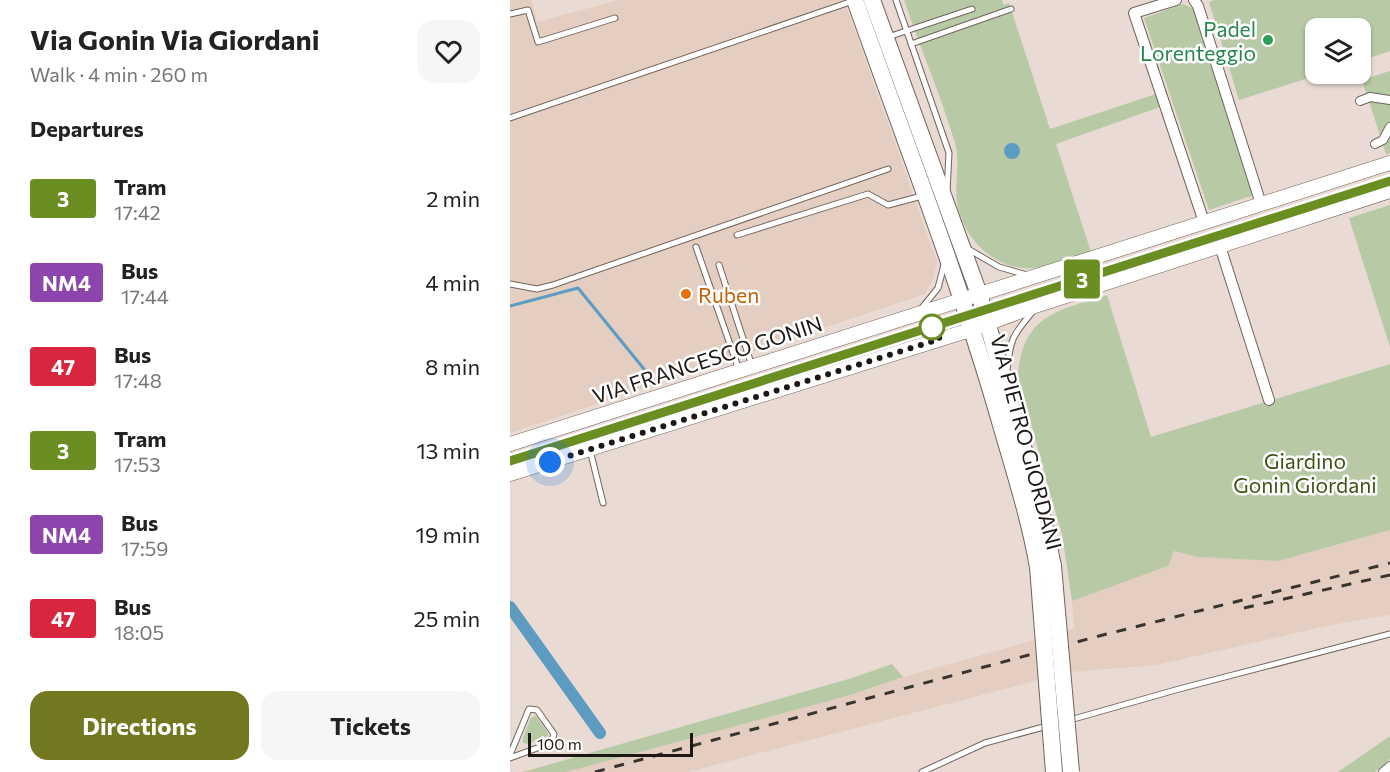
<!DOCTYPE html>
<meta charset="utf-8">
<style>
body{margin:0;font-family:Commissioner,sans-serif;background:#f6f6f6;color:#222;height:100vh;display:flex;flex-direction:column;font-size:22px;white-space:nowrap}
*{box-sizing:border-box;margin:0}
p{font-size:20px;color:#767676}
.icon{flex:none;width:33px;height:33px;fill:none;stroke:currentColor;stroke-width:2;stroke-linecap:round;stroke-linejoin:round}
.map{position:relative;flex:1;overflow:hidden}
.drawer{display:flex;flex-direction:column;background:#fff;width:510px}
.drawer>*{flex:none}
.badge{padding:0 12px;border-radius:4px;font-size:21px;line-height:39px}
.buttons{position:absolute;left:795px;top:18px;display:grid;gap:12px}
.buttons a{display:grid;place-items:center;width:66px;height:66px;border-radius:12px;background:#fff;box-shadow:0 2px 4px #0004;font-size:30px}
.scale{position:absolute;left:18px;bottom:15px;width:165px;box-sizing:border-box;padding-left:6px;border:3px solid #1d1815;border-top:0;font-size:16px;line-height:21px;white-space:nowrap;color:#1d1815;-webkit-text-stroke:4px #fff;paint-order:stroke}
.you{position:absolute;width:30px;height:30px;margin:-15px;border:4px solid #fff;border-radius:50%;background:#1a73e8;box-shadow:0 0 0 9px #1a73e833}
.map>.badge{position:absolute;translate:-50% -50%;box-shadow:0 0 0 3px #fff}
h2{padding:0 30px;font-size:22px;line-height:54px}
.round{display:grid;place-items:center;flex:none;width:63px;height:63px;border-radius:18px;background:#f6f6f6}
.head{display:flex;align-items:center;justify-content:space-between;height:102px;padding:0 30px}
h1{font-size:28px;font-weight:700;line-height:45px}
.cta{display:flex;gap:12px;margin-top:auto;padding:12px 30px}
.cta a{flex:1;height:69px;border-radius:18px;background:#737720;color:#fff;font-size:24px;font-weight:700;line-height:69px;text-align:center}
.cta a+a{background:#f6f6f6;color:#222}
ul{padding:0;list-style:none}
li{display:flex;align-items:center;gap:18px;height:84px;padding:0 30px}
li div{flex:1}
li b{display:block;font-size:22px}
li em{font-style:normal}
li .badge{min-width:66px;font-weight:700;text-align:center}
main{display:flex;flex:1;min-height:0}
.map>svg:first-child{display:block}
.built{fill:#e3cec1}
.green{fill:#b8c9a5}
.water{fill:#5e9bc1}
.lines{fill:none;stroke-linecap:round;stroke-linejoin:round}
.stream{stroke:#5e9bc1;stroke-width:3}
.canal{stroke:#5e9bc1;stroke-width:12}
.service-casing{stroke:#70645c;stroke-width:7}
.pedestrian-casing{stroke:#70645c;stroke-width:10}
.minor-casing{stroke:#70645c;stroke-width:12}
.tertiary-casing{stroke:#70645c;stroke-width:15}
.secondary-casing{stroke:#70645c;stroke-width:18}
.service{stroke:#fff;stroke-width:5}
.pedestrian{stroke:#fff;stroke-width:8}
.minor{stroke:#fff;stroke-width:10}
.tertiary{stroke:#fff;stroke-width:14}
.secondary{stroke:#fff;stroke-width:16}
.tram{stroke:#3a3430;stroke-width:1.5}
.rail{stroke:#3a3430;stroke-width:3;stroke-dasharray:10 10;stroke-linecap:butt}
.secondary-bridge-casing{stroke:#70645c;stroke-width:18;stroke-linecap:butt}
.secondary-bridge{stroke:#fff;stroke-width:16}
.line-casing{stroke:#fff;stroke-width:14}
.line{stroke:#6b8e23;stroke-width:9}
.walk{stroke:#1d1815;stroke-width:6;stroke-dasharray:0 10.8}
.leisure-dot{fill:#2e9e5b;stroke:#fff;stroke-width:2}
.food-dot{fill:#e8710a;stroke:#fff;stroke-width:2}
.stop-dot{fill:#fff;stroke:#6b8e23;stroke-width:3}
.labels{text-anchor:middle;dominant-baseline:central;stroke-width:5;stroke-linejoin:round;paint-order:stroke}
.leisure-label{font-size:21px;fill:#27864d;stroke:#fff;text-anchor:end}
.food-label{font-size:21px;fill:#c56008;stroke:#fff;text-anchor:start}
.street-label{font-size:21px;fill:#1d1815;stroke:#fff}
.park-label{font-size:21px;fill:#3b5213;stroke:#fff}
</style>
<main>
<section class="drawer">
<div class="head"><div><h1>Via Gonin Via Giordani</h1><p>Walk · 4 min · 260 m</p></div><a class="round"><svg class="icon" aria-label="heart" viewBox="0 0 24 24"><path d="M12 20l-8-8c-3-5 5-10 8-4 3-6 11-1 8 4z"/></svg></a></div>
<h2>Departures</h2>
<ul>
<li><span class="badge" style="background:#6b8e23;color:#fff">3</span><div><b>Tram</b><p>17:42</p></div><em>2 min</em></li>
<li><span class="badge" style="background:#8e44ad;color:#fff">NM4</span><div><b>Bus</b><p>17:44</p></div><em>4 min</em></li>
<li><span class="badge" style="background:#d7263d;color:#fff">47</span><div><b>Bus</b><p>17:48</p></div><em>8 min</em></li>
<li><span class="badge" style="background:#6b8e23;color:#fff">3</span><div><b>Tram</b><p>17:53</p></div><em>13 min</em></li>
<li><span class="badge" style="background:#8e44ad;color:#fff">NM4</span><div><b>Bus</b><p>17:59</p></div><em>19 min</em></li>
<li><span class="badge" style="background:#d7263d;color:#fff">47</span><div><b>Bus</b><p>18:05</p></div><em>25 min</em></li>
</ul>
<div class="cta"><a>Directions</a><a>Tickets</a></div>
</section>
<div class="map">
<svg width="880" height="772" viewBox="0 0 880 772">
<rect width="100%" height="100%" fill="#e9dbd3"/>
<!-- built -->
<g class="built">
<path d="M 0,0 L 22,0 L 27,22 L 109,0 L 334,0 L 427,262 L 423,279 L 415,294 L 0,433 Z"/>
<path d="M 880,530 L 880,615 L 821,625 L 647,665 L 559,672 L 178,772 L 56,772 L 337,696 L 393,677 L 564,629 L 562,601 L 658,566 L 664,551 L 688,557 L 768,561 Z"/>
</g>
<!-- green -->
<g class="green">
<path d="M 394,0 L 492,0 L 494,5 L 499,3 L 540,129 L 649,93 L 653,106 L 546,144 L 581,252 C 563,258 543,266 524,268 C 487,271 456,242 448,207 C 443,187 451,164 445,143 C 431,96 410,47 394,0 Z"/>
<path d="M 704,0 L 880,0 L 880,51 L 851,61 L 850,28 L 806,28 L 806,74 L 811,74 L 729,100 L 699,2 Z"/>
<path d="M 673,4 L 684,9 L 744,195 L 699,210 L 634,18 Z"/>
<path d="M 880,71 L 880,153 L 876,154 L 852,80 Z"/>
<path d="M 880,205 L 880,347 L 839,218 Z"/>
<path d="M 597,295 L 641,437 L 880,364 L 880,530 L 768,561 L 688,557 L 664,551 L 658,566 L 562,601 L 552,534 L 539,490 L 508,375 C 513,314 548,311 597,295 Z"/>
<path d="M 382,664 L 393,677 L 337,696 L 56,772 L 13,772 L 342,678 Z"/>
<path d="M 24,716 L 27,717 L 38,733 L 38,736 L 17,744 L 14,743 L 12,741 L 20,719 Z"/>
<path d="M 880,736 L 880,759 L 865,772 L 828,772 Z"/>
</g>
<!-- water -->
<circle class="water" cx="502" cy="151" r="8"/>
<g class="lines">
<!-- stream -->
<path class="stream" d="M 0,306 L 68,288 L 147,385"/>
<!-- canal -->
<path class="canal" d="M 0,607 L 90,733"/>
<!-- service casing -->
<g class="service-casing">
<g id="service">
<path d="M 386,0 L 439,153 L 437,192"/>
<path d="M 0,14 L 18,10 L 28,42 L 105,18"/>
<path d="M 378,37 L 462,9"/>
<path d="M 401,44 L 501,9"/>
<path d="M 0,118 L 343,1"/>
<path d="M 227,235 L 358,194 L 378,205 L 412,196"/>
<path d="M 186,247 L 229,370"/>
<path d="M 458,249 L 489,267 L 517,275"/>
<path d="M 209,265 L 242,366"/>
<path d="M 0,284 L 27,289 L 43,285 L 378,169"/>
<path d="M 411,309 L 428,288 L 434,265"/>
<path d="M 497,371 C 500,338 503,335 524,310"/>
<path d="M 80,450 L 93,503"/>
<path d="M 560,720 L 669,689 L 880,634"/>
<path d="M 0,755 L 19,709 L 27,710 L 44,734 L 41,743 L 0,758"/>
<path d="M 412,772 L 475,743 L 537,726"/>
</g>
</g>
<!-- pedestrian casing -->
<g class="pedestrian-casing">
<g id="pedestrian">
<path d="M 850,101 L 860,97 L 880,100"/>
<path d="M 865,144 L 873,140 L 880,127"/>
<path d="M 873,772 L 880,766"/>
</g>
</g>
<!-- minor casing -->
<g class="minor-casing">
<g id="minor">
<path d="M 666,0 L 624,13 L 694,222"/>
<path d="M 684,0 L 688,6 L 751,204"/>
<path d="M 710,246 L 759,400"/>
</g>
</g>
<!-- tertiary casing -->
<g class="tertiary-casing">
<g id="tertiary">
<path d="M 0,444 L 880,163"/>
<path d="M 0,474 L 463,329 L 528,305 L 880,191"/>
</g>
</g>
<!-- secondary casing -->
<g class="secondary-casing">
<g id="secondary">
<path d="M 345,0 C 394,139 448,276 489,418 C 503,467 519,516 528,567"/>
<path d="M 362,0 L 469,294 L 530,506 L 543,566"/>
</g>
</g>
<!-- service -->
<use href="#service" class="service"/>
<!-- pedestrian -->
<use href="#pedestrian" class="pedestrian"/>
<!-- minor -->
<use href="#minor" class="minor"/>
<!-- tertiary -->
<use href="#tertiary" class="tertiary"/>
<!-- secondary -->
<use href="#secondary" class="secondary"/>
<!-- tram -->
<path class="tram" d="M 0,457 L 880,176"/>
<!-- rail -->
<g class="rail">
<path d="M 734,608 L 880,575"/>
<path d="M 85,772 L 589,636 L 880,563"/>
</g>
<!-- secondary-bridge casing -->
<g class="secondary-bridge-casing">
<g id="secondary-bridge">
<path d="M 543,566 L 561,772"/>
<path d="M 528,567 L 544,772"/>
</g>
</g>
<!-- secondary-bridge -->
<use href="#secondary-bridge" class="secondary-bridge"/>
</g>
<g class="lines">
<!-- line casing -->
<g class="line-casing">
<path id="line" d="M 0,461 L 880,181"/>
</g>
<!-- line -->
<use href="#line" class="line"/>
<!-- walk -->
<path class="walk" d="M 40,462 L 430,339 L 422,327"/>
</g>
<!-- markers -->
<circle class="leisure-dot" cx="758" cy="40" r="6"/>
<circle class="food-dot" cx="176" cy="294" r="6"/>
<circle class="stop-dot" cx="422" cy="327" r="12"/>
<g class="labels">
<!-- leisure labels -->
<g class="leisure-label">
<text x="746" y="28">Padel<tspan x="746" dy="24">Lorenteggio</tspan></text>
</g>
<!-- food labels -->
<g class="food-label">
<text x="188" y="294">Ruben</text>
</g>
<!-- street labels -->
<g class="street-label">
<text transform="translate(197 359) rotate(-18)">VIA FRANCESCO GONIN</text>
<text transform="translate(517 442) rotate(75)">VIA PIETRO GIORDANI</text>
</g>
<!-- park labels -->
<g class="park-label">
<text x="795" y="460">Giardino<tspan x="795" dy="24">Gonin Giordani</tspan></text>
</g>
</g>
</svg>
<div class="buttons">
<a><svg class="icon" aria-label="layers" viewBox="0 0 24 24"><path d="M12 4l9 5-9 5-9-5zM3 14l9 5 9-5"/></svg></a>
</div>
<div class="scale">100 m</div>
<div class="you" style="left:40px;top:462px"></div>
<b class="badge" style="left:572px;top:279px;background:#6b8e23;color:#fff">3</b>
</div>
</main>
